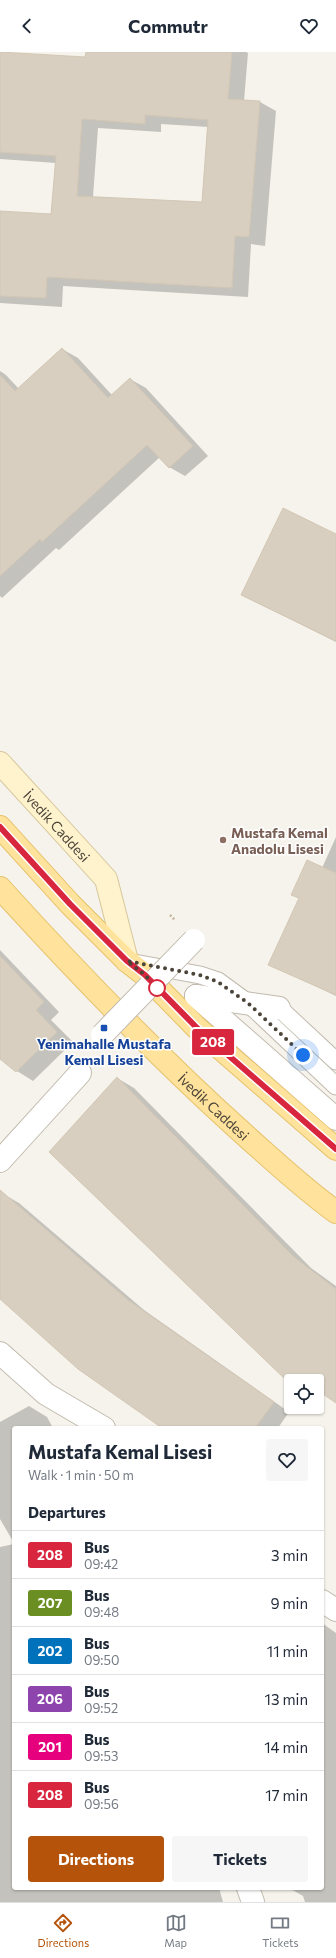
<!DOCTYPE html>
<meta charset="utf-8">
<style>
body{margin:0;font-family:Commissioner,sans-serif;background:#f6f6f7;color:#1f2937;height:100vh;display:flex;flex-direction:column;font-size:15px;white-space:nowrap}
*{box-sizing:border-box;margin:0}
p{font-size:13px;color:#747a83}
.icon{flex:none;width:22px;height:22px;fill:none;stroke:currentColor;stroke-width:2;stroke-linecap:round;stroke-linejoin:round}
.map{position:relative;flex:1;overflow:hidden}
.sheet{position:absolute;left:12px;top:1374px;width:312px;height:464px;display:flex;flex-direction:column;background:#fff;border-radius:4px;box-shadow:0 1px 3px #0004}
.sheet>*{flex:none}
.badge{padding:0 8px;border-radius:3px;font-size:14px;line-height:26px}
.fabs{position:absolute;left:284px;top:1322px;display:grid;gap:8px}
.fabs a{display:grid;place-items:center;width:40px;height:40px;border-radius:4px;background:#fff;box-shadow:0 1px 3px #0004;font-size:20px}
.you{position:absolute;width:20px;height:20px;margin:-10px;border:3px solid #fff;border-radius:50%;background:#1a73e8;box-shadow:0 0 0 6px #1a73e833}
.map>.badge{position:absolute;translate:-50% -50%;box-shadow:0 0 0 2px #fff}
h2{padding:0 16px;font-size:15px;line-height:36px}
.round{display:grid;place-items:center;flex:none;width:42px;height:42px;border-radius:4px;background:#f6f6f7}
.summary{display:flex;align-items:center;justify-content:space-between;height:68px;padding:0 16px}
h1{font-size:19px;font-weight:700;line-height:30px}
.action{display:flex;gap:8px;margin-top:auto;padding:8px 16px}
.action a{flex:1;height:46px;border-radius:4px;background:#b45309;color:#fff;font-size:16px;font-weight:700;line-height:46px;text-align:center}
.action a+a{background:#f6f6f7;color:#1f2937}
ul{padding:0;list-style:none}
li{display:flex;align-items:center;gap:12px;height:48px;padding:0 16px;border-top:1px solid #e0e1e3}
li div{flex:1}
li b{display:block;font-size:15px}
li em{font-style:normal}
li .badge{min-width:44px;font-weight:700;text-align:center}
header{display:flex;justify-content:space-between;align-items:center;height:52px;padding:0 16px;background:#fff;font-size:18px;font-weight:700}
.dock{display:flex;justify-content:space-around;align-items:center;height:56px;border-top:1px solid #e0e1e3;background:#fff;font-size:11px;color:#747a83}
.dock a{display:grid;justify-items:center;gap:2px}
.dock .on{color:#b45309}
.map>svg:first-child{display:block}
.shadow{fill:#0003;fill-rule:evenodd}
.building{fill:#d8cfc1;stroke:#d3c7b4;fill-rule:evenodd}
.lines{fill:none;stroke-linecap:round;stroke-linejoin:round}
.lane-casing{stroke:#c2bbae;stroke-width:19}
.street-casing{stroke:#c2bbae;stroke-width:24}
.secondary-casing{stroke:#d6c79b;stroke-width:24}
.primary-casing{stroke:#e6c16a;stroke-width:24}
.path{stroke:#c4b79f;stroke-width:2.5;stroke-dasharray:2 2;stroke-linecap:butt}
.lane{stroke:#fff;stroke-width:17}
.street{stroke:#fff;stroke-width:22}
.secondary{stroke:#fff3cd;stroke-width:22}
.primary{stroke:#ffe39c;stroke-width:22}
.street-bridge-casing{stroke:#c2bbae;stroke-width:24;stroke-linecap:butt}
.street-bridge{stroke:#fff;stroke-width:22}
.line-casing{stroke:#fff;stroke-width:9}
.line{stroke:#d7263d;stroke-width:6}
.walk{stroke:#4b4439;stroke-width:4;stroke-dasharray:0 7.2}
.education-dot{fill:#8d6e63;stroke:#fff;stroke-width:1.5}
.stop-dot{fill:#fff;stroke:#d7263d;stroke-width:2}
.transit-dot{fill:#1a4fb4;stroke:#fff;stroke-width:1.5}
.labels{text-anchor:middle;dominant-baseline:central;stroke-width:3;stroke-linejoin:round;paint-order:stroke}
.street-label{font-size:14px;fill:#4b4439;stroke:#fff}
.education-label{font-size:14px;font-weight:bold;fill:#785e54;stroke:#fff;text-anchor:start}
.transit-label{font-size:14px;font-weight:bold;fill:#164399;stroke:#fff}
</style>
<header><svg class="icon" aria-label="back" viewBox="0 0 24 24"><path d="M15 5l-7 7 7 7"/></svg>Commutr<svg class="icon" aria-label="heart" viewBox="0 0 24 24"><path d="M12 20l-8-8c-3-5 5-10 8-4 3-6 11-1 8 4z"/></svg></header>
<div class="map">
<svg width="336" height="1850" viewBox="0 0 336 1850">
<rect width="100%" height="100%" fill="#f6f3ec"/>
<!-- shadow -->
<g class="shadow">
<path d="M 87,0 L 246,0 L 248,1 L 244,49 L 260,50 L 276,59 L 265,194 L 251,192 L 248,245 L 63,234 L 62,255 L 0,251 L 0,160 L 52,163 L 56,111 L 0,107 L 0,1 L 86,6 ZM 161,72 L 209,75 L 203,151 L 93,145 L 98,76 L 161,80 Z"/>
<path d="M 62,297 L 78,306 L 112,343 L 130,327 L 146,336 L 208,404 L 185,424 L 169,415 L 160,405 L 59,498 L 56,496 L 2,546 L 0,544 L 0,319 L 6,323 L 19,337 Z"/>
<path d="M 336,483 L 336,590 L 242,543 Z"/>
<path d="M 336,785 L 336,944 L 270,912 L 300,847 L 292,842 L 322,816 Z"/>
<path d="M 0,898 L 59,960 L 51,968 L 73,990 L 33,1029 L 17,1019 L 0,1006 Z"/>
<path d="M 117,1026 L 134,1036 L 311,1216 L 336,1234 L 336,1350 L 317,1336 L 317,1329 L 289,1329 L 50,1100 Z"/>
<path d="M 3,1142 L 19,1151 L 144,1258 L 289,1360 L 278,1376 L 161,1376 L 162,1375 L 0,1246 L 0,1146 Z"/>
<path d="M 29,1354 L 47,1365 L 53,1376 L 14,1376 L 14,1491 L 0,1467 L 0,1370 Z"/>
<path d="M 14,1492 L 14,1836 L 219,1836 L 223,1850 L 0,1850 L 0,1495 Z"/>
<path d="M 322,1571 L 336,1581 L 336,1850 L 305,1850 L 303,1844 L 289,1836 L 322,1836 Z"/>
</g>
<!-- building -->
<g class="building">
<path d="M 0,0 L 85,5 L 86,0 L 232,0 L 228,47 L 260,49 L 249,185 L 235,184 L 232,236 L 47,225 L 46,246 L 0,244 L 0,159 L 51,162 L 56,104 L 0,100 ZM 145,63 L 208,68 L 202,150 L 77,144 L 82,67 L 145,72 Z"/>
<path d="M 62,296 L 108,346 L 130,326 L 193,394 L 169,416 L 147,393 L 42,490 L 40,487 L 0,524 L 0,323 L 15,339 Z"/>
<path d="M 283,456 L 336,482 L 336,589 L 241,543 Z"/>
<path d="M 307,808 L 336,821 L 336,943 L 268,913 L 299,846 L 291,843 Z"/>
<path d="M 0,904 L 44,950 L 36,958 L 57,980 L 16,1020 L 0,1007 Z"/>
<path d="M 117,1025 L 294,1205 L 336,1237 L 336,1351 L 317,1338 L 317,1329 L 305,1329 L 294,1322 L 288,1330 L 49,1100 Z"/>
<path d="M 0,1138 L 128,1248 L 274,1350 L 255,1376 L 162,1376 L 78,1317 L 0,1247 Z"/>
</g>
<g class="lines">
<!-- lane casing -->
<g class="lane-casing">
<g id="lane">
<path d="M 129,910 L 200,923 L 218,929 L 248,951 L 336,1034"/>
<path d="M 279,956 L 336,1009"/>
</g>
</g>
<!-- street casing -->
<g class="street-casing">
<g id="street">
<path d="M 196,944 L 336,1067"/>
<path d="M 196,944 L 279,956"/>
<path d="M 0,1109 L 80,1021"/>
<path d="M 0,1301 L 46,1342 L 104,1376"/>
<path d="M 322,1549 L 336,1558"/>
<path d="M 248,1836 L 253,1850"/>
</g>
</g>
<!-- secondary casing -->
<g class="secondary-casing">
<g id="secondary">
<path id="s1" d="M 0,711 L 106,827 L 127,909"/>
</g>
</g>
<!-- primary casing -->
<g class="primary-casing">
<g id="primary">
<path d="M 0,775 L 70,852 L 127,909 L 145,923 L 197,976 L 336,1097"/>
<path id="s2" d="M 0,836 C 78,922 159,1006 246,1084 C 275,1110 304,1137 336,1160"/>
</g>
</g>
<!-- path -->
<path class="path" d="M 170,863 L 175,868"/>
<!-- lane -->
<use href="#lane" class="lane"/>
<!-- street -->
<use href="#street" class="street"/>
<!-- secondary -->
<use href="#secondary" class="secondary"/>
<!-- primary -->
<use href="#primary" class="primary"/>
<!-- street-bridge casing -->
<g class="street-bridge-casing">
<path id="street-bridge" d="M 102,983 L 194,888"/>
</g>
<!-- street-bridge -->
<use href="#street-bridge" class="street-bridge"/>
</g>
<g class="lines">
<!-- line casing -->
<g class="line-casing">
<path id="line" d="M 0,775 L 70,852 L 127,909 L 145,923 L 197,976 L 336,1097"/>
</g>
<!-- line -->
<use href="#line" class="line"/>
<!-- walk -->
<path class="walk" d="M 157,936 L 145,923 L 127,909 L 200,923 L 218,930 L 248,951 L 303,1003"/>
</g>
<!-- markers -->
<circle class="education-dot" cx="223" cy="788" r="4"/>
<circle class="stop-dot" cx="157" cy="936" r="8"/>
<rect class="transit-dot" x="100" y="972" width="8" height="8" rx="2"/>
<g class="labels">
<!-- street labels -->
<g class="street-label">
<text stroke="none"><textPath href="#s1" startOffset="85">İvedik Caddesi</textPath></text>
<text stroke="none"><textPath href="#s2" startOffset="306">İvedik Caddesi</textPath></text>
</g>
<!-- education labels -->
<g class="education-label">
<text x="231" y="780">Mustafa Kemal<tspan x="231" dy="16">Anadolu Lisesi</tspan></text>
</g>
<!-- transit labels -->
<g class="transit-label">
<text x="104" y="991">Yenimahalle Mustafa<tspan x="104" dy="16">Kemal Lisesi</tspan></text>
</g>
</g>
</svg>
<div class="fabs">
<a><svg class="icon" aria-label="locate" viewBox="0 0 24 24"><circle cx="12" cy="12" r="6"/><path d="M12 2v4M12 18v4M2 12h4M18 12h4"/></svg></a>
</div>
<div class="you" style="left:303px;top:1003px"></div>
<b class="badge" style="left:213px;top:990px;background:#d7263d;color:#fff">208</b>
<section class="sheet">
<div class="summary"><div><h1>Mustafa Kemal Lisesi</h1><p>Walk · 1 min · 50 m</p></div><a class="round"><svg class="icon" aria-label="heart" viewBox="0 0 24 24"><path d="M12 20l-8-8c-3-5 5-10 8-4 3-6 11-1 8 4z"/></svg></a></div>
<h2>Departures</h2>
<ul>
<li><span class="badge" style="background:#d7263d;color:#fff">208</span><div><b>Bus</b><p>09:42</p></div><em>3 min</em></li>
<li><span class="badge" style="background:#6b8e23;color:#fff">207</span><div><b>Bus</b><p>09:48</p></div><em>9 min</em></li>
<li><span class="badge" style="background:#0072bc;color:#fff">202</span><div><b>Bus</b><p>09:50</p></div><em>11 min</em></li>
<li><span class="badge" style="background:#8e44ad;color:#fff">206</span><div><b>Bus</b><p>09:52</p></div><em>13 min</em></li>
<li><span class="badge" style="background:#e6007e;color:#fff">201</span><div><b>Bus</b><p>09:53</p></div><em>14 min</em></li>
<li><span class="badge" style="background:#d7263d;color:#fff">208</span><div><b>Bus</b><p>09:56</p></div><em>17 min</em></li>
</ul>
<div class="action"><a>Directions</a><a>Tickets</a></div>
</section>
</div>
<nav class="dock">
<a class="on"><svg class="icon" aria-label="directions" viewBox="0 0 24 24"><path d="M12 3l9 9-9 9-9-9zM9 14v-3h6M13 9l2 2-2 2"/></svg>Directions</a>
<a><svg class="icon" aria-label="map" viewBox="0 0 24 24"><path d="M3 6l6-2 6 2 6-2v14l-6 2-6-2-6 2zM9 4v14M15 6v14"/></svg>Map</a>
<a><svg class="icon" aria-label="tickets" viewBox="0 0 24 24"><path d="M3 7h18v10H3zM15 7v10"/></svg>Tickets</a>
</nav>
